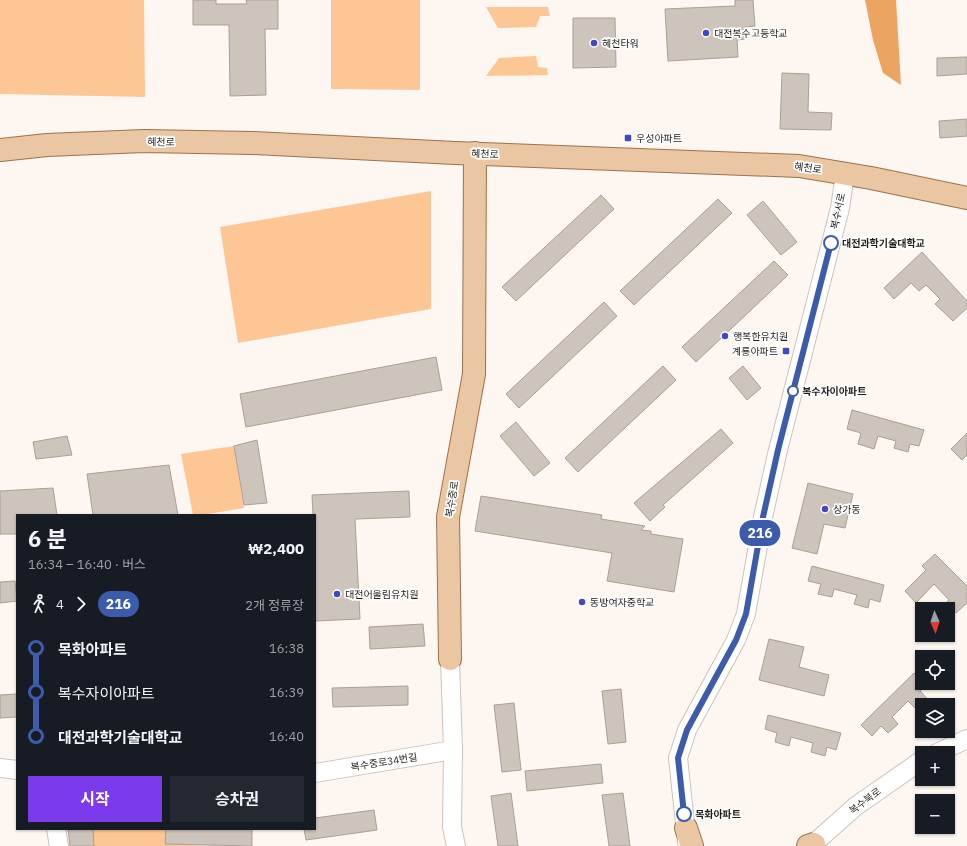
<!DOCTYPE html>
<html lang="ko">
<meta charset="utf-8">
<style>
body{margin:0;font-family:"IBM Plex Sans","Noto Sans KR",sans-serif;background:#242831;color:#f1f3f6;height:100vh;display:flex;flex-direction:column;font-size:15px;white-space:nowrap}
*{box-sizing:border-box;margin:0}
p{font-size:13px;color:#9ea1a6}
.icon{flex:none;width:22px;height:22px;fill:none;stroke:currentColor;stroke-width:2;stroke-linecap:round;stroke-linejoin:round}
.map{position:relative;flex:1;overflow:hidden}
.details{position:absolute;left:16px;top:514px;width:300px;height:316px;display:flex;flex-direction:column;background:#171b24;border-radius:0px;box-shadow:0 1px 3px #0004}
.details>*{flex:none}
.badge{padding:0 8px;border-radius:13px;font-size:14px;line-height:26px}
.needle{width:26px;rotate:177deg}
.controls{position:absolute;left:915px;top:602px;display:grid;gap:8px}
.controls a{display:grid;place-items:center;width:40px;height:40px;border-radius:0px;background:#171b24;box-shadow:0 1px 3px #0004;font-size:20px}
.map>.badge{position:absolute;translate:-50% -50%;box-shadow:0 0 0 2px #fff}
.legs{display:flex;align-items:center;gap:6px;height:44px;padding:0 12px;font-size:13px}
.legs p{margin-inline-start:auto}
.overview{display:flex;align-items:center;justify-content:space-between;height:68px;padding:0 12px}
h1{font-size:22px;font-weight:700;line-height:30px}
.action{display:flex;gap:8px;margin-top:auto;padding:8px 12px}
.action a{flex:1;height:46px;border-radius:0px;background:#7c3aed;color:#fff;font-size:16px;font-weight:700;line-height:46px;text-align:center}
.action a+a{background:#242831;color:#f1f3f6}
ul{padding:0 12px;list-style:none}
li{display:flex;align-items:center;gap:14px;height:44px;font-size:15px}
li i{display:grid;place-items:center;width:6px;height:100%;margin:0 5px;background:currentColor}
li i::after{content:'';width:10px;height:10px;margin:-5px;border:3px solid;border-radius:50%;background:#171b24}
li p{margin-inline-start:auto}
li:first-child i{background:linear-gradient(#0000 50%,currentColor 0)}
li:last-child i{background:linear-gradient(currentColor 50%,#0000 0)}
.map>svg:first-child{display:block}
.green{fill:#fdc795}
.forest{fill:#eba561}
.building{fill:#cdc4bc;stroke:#a89f97}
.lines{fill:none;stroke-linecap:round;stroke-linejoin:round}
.minor-casing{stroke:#ccc3bb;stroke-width:20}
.major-casing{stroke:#9c724b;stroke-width:24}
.minor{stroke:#fff;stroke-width:18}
.major{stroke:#ebc6a3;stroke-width:22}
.line-1-casing{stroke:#fff;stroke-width:9}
.line-1{stroke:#3d5bab;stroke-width:6}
.poi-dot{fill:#4049be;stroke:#fff;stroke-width:1.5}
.stop-1-dot{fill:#fff;stroke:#3d5bab;stroke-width:2}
.labels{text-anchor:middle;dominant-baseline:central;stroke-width:3.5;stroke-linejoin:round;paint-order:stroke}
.poi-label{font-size:10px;fill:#201d1a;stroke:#fff;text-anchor:start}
.street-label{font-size:10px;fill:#201d1a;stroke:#fff}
.stop-label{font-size:10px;font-weight:bold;fill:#201d1a;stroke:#fff;text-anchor:start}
</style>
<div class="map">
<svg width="967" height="846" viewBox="0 0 967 846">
<rect width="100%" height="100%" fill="#fef6f0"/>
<!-- green -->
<g class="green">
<path d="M 0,0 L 144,0 L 145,97 L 0,94 Z"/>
<path d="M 331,0 L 420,0 L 420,90 L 331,89 Z"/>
<path d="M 486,7 L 548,7 L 550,16 L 540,16 L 536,27 L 498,28 Z"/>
<path d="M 536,56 L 538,67 L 547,68 L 548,75 L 486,76 L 499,58 Z"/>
<path d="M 431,191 L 431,309 L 238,343 L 220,227 Z"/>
<path d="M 234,446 L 244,508 L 202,515 L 193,515 L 181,454 Z"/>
<path d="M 93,829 L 167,829 L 166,844 L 212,846 L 94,846 Z"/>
</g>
<!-- forest -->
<path class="forest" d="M 865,0 L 896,0 L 901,85 L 883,73 L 873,40 Z"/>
<!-- building -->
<g class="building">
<path d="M 193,0 L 216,0 L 216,4 L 247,4 L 246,0 L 278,0 L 278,29 L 265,29 L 266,95 L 230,96 L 229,25 L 193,25 Z"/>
<path d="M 735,0 L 753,0 L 755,26 L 745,27 L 746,39 L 737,40 L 738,57 L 668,61 L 665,9 L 735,6 Z"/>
<path d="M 573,18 L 615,18 L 616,67 L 573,68 Z"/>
<path d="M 967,57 L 967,74 L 937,76 L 937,58 Z"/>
<path d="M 782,73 L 809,74 L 808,112 L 832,113 L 831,130 L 780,129 Z"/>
<path d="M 967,119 L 967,136 L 940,138 L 939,121 Z"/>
<path d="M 601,195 L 614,209 L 516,301 L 502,287 Z"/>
<path d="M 718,199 L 732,213 L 634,305 L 620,291 Z"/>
<path d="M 763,201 L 797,242 L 781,255 L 747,215 Z"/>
<path d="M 922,252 L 967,301 L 967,308 L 953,321 L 935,304 L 940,299 L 926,285 L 919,291 L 911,283 L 894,299 L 884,288 Z"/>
<path d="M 774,261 L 788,275 L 696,362 L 682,347 Z"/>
<path d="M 604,302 L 617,316 L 519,408 L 506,394 Z"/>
<path d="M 436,357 L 442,390 L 246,427 L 240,394 Z"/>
<path d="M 663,366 L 676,380 L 578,472 L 565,458 Z"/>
<path d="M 743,366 L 761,388 L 747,400 L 729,378 Z"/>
<path d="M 852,410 L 924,430 L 919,446 L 910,444 L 908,452 L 894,448 L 896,441 L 878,436 L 874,449 L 858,444 L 861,433 L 847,429 Z"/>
<path d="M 516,422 L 550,463 L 534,476 L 500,436 Z"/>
<path d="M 721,429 L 733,443 L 663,505 L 665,507 L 650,521 L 634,503 Z"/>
<path d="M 967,433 L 967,455 L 962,460 L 951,449 Z"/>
<path d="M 67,436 L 72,455 L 36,459 L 33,442 Z"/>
<path d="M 257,440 L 267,503 L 244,505 L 234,446 Z"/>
<path d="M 169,465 L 178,515 L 93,515 L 87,474 Z"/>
<path d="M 808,483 L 853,494 L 845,528 L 824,524 L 817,554 L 792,548 Z"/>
<path d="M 53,488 L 57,515 L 17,515 L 17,534 L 0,534 L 0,491 Z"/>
<path d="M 409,491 L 410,517 L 355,519 L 360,619 L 315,621 L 315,515 L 313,515 L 312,495 Z"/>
<path d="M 481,496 L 602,515 L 601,519 L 645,526 L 641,530 L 651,531 L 651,534 L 683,539 L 674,592 L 607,581 L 612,553 L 475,531 Z"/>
<path d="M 935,554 L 967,586 L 967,603 L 956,613 L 946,603 L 949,600 L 934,584 L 916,603 L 905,591 L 926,570 L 922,566 Z"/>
<path d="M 812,566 L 884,585 L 880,602 L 870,599 L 868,608 L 854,604 L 857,595 L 834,589 L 832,597 L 818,594 L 821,584 L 808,581 Z"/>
<path d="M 15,581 L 17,601 L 0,603 L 0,582 Z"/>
<path d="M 423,624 L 425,646 L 370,649 L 369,627 Z"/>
<path d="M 769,639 L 804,647 L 799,667 L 829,675 L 824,696 L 759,680 Z"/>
<path d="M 914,673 L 922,680 L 922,683 L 926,685 L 920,691 L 933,705 L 918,705 L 915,708 L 908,701 L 892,717 L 898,724 L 888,733 L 881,726 L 872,736 L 861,725 Z"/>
<path d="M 408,686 L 408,705 L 333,707 L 332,688 Z"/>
<path d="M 621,689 L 626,742 L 608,744 L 602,691 Z"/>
<path d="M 17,694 L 17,717 L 0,718 L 0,695 Z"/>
<path d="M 514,703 L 521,770 L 502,772 L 494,705 Z"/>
<path d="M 768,715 L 841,733 L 836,750 L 827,747 L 825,756 L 811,752 L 813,743 L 791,737 L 789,746 L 775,742 L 777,733 L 765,729 Z"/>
<path d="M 601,764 L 603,783 L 527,791 L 525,771 Z"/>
<path d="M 511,793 L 518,846 L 498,846 L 491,796 Z"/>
<path d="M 623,793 L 630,846 L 609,846 L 602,795 Z"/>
<path d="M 374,810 L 377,830 L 306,840 L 304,829 L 315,829 L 315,818 Z"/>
<path d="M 68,829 L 93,829 L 94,846 L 70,846 Z"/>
<path d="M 166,829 L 252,829 L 252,846 L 165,844 Z"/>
</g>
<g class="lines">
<!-- minor casing -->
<g class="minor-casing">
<g id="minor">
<path d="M 450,659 L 453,750 L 452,827 L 456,846"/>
<path d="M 937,753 L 967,739"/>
<path d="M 0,768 L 17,770"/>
<path d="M 315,773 L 453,750"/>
<path d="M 56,829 L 59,846"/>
<path d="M 687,842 L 678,758 L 687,730 L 736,640 L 746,614 L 763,517 L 778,450 L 840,208 L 845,174"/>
<path d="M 811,846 L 856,806 L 922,760"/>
</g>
</g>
<!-- major casing -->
<g class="major-casing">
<g id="major">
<path d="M 0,150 L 47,145 L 144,141 L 252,143 L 455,153 L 799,166 L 871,178 L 967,198"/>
<path d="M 450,659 L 448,517 L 474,374 L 475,153"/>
<path d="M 686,828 L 692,846"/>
<path d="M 808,846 L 814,844"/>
</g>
</g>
<!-- minor -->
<use href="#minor" class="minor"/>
<!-- major -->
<use href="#major" class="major"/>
</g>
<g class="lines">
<!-- line-1 casing -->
<g class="line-1-casing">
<path id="line-1" d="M 684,814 L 678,758 L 687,730 L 736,640 L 746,614 L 763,517 L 778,450 L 831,243"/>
</g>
<!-- line-1 -->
<use href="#line-1" class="line-1"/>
</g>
<!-- markers -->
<g class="poi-dot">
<circle cx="706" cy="33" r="4"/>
<circle cx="594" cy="43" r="4"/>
<rect x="624" y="134" width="8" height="8" rx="2"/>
<circle cx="725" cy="336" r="4"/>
<rect x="782" y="347" width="8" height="8" rx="2"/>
<circle cx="825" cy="509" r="4"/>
<circle cx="337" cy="594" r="4"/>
<circle cx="582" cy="602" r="4"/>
</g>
<g class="stop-1-dot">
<circle cx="831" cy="243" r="7"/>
<circle cx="793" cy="391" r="5"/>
<circle cx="684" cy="814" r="7"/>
</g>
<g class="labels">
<!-- poi labels -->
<g class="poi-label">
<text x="714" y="33">대전복수고등학교</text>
<text x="602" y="43">혜천타워</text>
<text x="636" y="138">우성아파트</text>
<text x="733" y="336">행복한유치원</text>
<text x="778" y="351" text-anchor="end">계룡아파트</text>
<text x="833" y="509">상가동</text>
<text x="345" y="594">대전어울림유치원</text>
<text x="590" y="602">동방여자중학교</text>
</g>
<!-- street labels -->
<g class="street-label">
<text transform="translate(161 142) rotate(1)">혜천로</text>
<text transform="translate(485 154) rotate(2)">혜천로</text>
<text transform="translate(808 168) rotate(8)">혜천로</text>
<text transform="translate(838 211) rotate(-78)">복수서로</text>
<text transform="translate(452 499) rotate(-81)">복수중로</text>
<text transform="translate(384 762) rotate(-9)">복수중로34번길</text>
<text transform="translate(865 801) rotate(-37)">복수북로</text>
</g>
<!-- stop labels -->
<g class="stop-label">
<text x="842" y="243">대전과학기술대학교</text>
<text x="802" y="391">복수자이아파트</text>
<text x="695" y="814">목화아파트</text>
</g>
</g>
</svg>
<div class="controls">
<a><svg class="needle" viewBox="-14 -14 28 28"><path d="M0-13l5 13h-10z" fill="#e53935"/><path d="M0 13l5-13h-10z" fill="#9ea1a6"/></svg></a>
<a><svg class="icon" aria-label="locate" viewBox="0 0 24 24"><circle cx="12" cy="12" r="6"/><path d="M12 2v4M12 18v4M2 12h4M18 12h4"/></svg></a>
<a><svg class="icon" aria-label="layers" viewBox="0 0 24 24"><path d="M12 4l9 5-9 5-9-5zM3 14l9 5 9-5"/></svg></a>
<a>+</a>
<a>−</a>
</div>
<b class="badge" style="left:760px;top:533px;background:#3d5bab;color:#fff">216</b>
<section class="details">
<div class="overview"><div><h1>6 분</h1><p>16:34 – 16:40 · 버스</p></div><b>₩2,400</b></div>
<div class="legs"><svg class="icon" aria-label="walk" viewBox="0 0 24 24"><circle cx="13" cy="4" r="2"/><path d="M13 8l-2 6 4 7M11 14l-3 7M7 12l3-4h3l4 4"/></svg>4<svg class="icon" aria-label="forward" viewBox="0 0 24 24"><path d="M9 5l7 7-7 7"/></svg><b class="badge" style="background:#3d5bab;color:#fff">216</b><p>2개 정류장</p></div>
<ul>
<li><i style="color:#3d5bab"></i><b>목화아파트</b><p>16:38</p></li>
<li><i style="color:#3d5bab"></i><span>복수자이아파트</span><p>16:39</p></li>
<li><i style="color:#3d5bab"></i><b>대전과학기술대학교</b><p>16:40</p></li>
</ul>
<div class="action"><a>시작</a><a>승차권</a></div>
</section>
</div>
